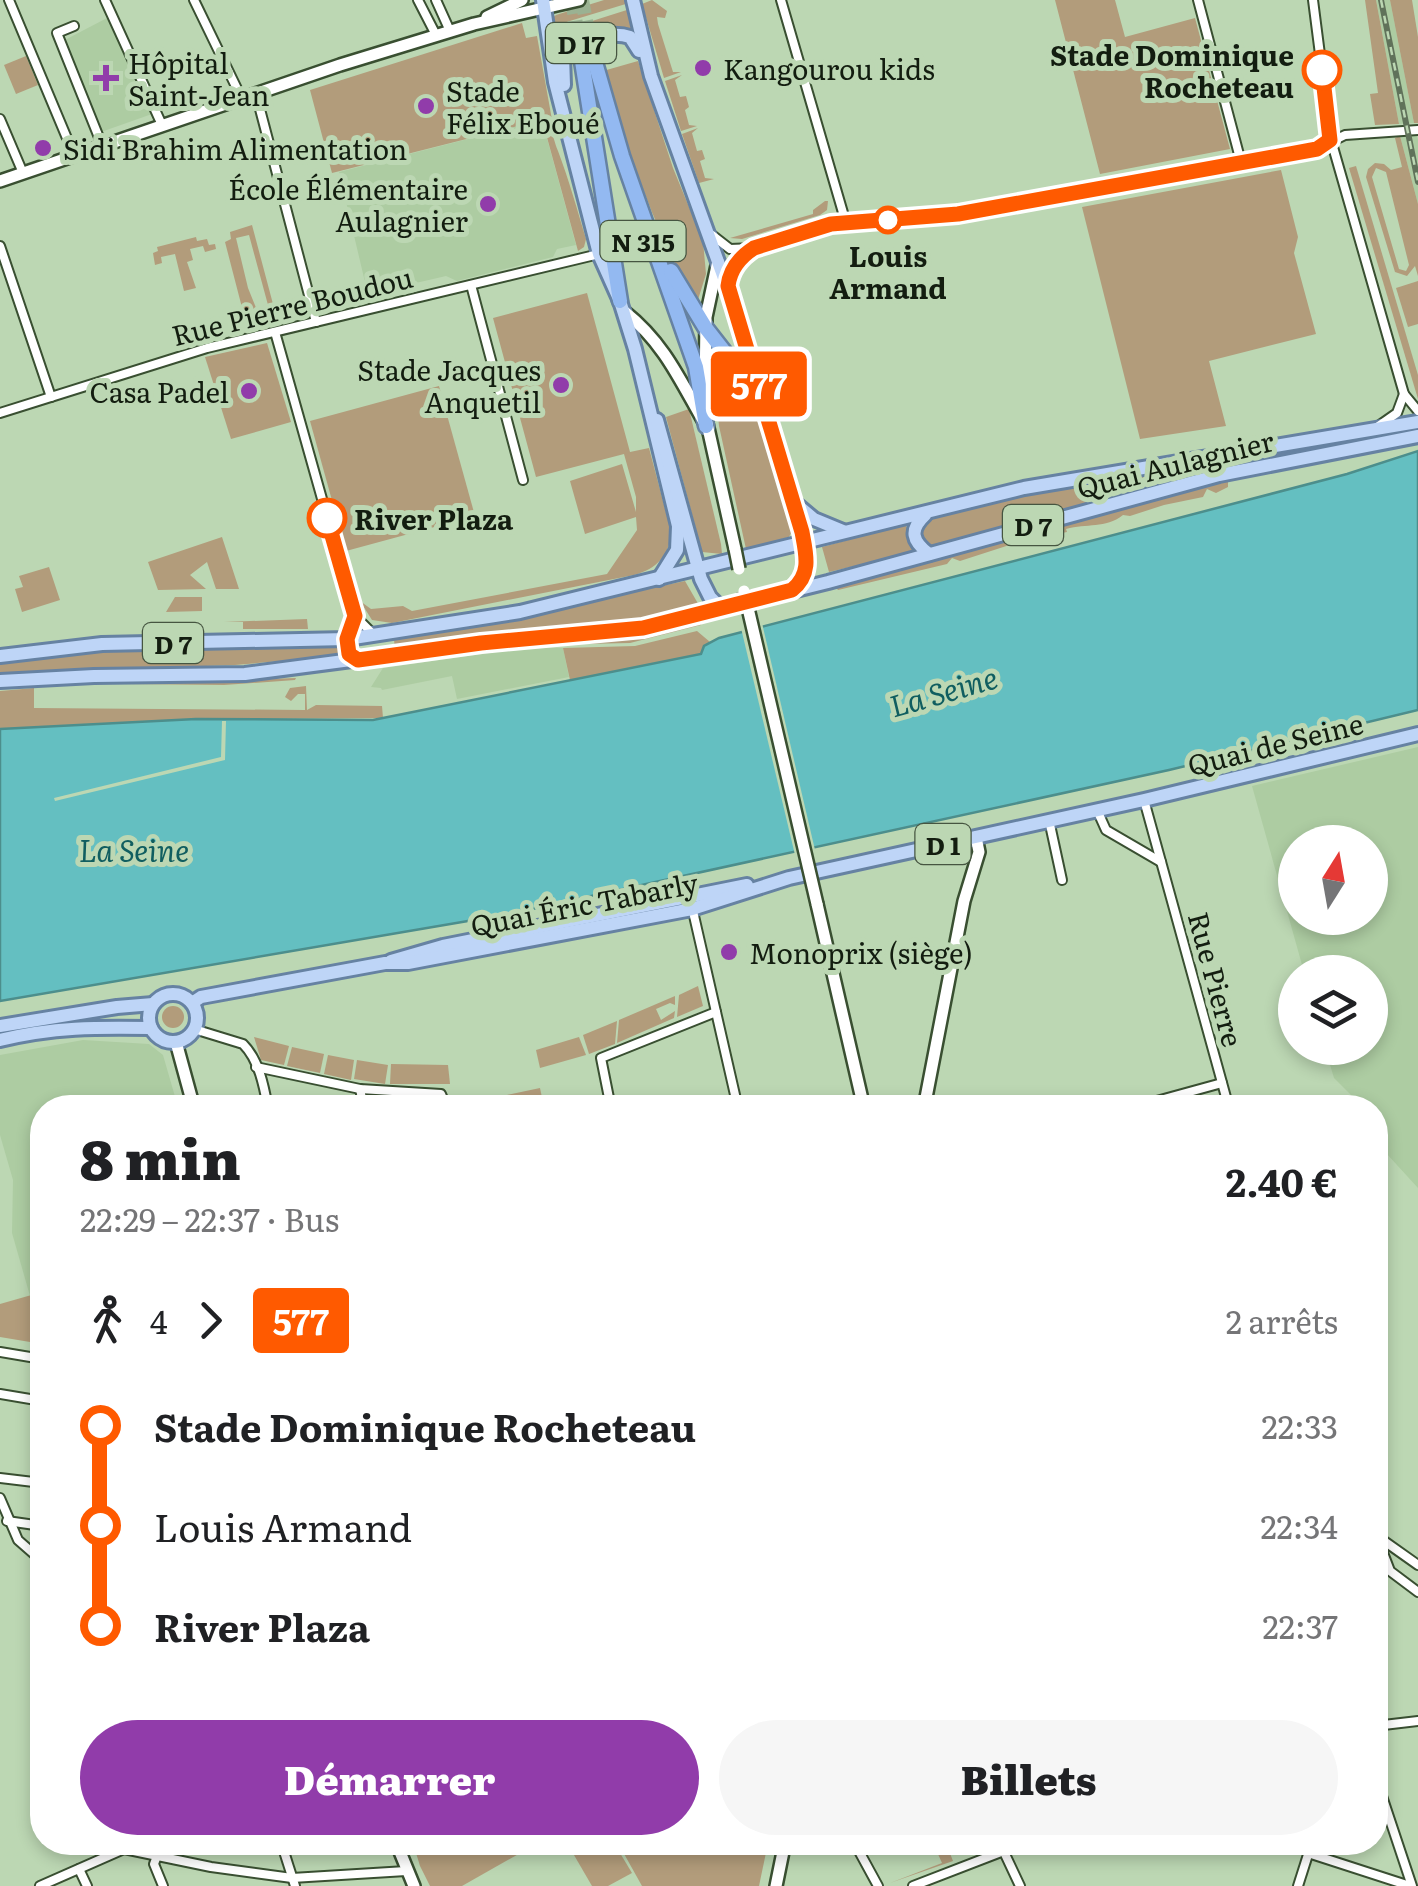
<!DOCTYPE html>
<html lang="fr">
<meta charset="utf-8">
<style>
body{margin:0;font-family:Literata,serif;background:#f6f6f6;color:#202124;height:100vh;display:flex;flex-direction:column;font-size:38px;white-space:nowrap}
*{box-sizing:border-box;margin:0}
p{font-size:32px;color:#757577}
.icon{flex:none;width:55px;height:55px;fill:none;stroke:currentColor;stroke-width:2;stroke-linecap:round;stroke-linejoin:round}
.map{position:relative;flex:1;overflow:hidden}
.drawer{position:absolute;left:30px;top:1095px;width:1358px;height:760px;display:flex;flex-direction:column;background:#fff;border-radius:40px;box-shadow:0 5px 15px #0003}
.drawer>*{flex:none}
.badge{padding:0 20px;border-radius:8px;font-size:35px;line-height:65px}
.needle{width:65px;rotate:11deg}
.fabs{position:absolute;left:1278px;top:825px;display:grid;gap:20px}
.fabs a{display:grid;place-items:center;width:110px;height:110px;border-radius:50%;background:#fff;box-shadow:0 5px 15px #0003;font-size:50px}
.map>.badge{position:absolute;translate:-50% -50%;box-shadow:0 0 0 5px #fff}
.legs{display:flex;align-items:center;gap:15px;height:110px;padding:0 50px;font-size:32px}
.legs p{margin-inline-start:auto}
.summary{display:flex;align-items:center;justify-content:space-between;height:170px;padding:0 50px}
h1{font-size:55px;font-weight:800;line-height:75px}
.button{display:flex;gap:20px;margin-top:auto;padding:20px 50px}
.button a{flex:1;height:115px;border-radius:60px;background:#913caa;color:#fff;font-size:40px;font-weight:800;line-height:115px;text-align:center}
.button a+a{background:#f6f6f6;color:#202124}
ul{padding:0 50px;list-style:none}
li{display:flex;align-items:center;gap:35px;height:100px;font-size:38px}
li i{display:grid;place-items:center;width:15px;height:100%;margin:0 12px;background:currentColor}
li i::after{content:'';width:25px;height:25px;margin:-12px;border:8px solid;border-radius:50%;background:#fff}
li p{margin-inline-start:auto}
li:first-child i{background:linear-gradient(#0000 50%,currentColor 0)}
li:last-child i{background:linear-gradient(currentColor 50%,#0000 0)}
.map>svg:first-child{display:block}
.built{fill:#adcca2;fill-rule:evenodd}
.green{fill:#b29c7b;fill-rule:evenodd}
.water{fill:#64bfc1;stroke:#4c8e8c;stroke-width:2.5}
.pier{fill:#bcd7b3}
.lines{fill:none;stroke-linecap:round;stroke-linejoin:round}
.highway-tunnel{stroke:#9ab292;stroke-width:14;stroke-dasharray:14 7;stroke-linecap:butt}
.street-casing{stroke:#394f31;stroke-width:12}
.secondary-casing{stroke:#394f31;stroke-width:16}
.primary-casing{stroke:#6682a2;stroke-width:18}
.highway-casing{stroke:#6682a2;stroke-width:19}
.street{stroke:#fff;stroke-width:8}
.secondary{stroke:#fff;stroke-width:11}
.primary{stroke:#bed5f7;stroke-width:12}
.highway{stroke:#93b9f1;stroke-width:14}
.rail-casing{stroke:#60725a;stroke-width:6}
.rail{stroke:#bcd7b3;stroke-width:2.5;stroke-dasharray:8;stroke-linecap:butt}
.secondary-bridge-casing{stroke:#394f31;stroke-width:16;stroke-linecap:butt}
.secondary-bridge{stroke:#fff;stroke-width:11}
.line-1-casing{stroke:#fff;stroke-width:22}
.line-1{stroke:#ff5a00;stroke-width:15}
.poi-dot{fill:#913caa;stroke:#bcd7b3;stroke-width:4}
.stop-1-dot{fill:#fff;stroke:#ff5a00;stroke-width:5}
.labels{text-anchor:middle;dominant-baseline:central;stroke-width:10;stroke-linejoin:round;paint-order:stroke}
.shield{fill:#bcd7b3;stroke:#465541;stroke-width:2.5}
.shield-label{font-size:25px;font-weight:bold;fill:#131d10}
.stop-label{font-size:28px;font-weight:bold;fill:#131d10;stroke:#bcd7b3;text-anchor:end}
.poi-label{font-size:28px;fill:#131d10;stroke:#bcd7b3;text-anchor:start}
.street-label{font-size:28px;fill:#131d10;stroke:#bcd7b3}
.water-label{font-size:30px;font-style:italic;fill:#105e60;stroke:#bcd7b3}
</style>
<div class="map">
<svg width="1418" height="1886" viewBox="0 0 1418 1886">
<rect width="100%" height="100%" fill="#bcd7b3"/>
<!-- built -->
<g class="built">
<path d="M 1376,0 L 1390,0 L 1414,123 L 1399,124 Z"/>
<path d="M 107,18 L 152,114 L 101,132 L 61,42 Z"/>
<path d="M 542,120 L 576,245 L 557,249 L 553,257 L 457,281 L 446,276 L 407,285 L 403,291 L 369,299 L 339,172 Z"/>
<path d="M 1400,136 L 1417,136 L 1418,140 L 1418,204 Z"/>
<path d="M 532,647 L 563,648 L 569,677 L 457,699 L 452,676 L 382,690 L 381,688 L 371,687 L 383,668 Z"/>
<path d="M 1418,747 L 1418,1188 L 1375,1141 L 1375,1108 L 1342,1107 L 1351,1095 L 1334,1078 L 1325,1048 L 1370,1048 L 1370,972 L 1304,972 L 1252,786 ZM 1295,842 L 1370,842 L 1370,918 L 1295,918 Z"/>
<path d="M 83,1040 L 149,1044 L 163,1055 L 178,1107 L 42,1108 L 42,1292 L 30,1296 L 12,1233 L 13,1180 L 0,1135 L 0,1055 Z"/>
</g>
<!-- green -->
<g class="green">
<path d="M 604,0 L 628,0 L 629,3 L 550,27 L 551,19 L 556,15 Z"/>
<path d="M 652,0 L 667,11 L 665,18 L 657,17 L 658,24 L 673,72 L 681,72 L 664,78 L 642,4 Z"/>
<path d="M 1055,0 L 1115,0 L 1125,37 L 1195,18 L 1230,149 L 1100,174 Z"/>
<path d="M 1365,0 L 1376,0 L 1399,124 L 1375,125 L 1370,94 L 1378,93 Z"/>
<path d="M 1390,0 L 1412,0 L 1418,37 L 1418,123 L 1414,123 Z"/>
<path d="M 630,9 L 635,34 L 626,30 L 557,58 L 551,34 Z"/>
<path d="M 522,23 L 526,38 L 537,36 L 554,131 L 544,115 L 542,120 L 332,173 L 310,90 Z"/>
<path d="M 26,56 L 38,85 L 16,94 L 4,65 Z"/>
<path d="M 638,61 L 673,168 L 703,241 L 706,274 L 697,303 C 653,232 630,151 603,71 Z"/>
<path d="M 682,75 L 675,80 L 680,97 L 686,96 L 689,107 L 685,110 L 689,125 L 697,126 L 681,131 L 665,81 Z"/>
<path d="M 698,128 L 692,133 L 697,151 L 702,150 L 705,159 L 700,161 L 705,178 L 714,179 L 699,183 L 682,134 Z"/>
<path d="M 548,129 C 555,137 554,142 558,151 C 569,180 577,209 586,239 L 584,247 L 578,251 L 545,130 Z"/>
<path d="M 1400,136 L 1418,204 L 1418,276 L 1415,266 L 1407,276 L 1395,272 L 1366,177 L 1368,169 L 1375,163 L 1384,164 L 1391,170 L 1402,167 L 1395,138 ZM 1376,168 L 1386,172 L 1409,265 L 1406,271 L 1399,269 L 1372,177 Z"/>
<path d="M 1356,166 L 1418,375 L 1418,399 L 1349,168 Z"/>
<path d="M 1281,170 L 1298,237 L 1294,253 L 1316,334 L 1209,361 L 1226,426 L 1140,439 L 1082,207 Z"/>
<path d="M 825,201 L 828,201 L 827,210 L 820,215 L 742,239 L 730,238 L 813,214 L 813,210 Z"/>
<path d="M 252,225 L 273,304 L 268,305 L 249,235 L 236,238 L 248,288 L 261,320 L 246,323 L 225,242 L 231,239 L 230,232 Z"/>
<path d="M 196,237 L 197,241 L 207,239 L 209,245 L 215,244 L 216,249 L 205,252 L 203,246 L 190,249 L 193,260 L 187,262 L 196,288 L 184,291 L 175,254 L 161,257 L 162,263 L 155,265 L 153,253 L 158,251 L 157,247 Z"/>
<path d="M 1418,281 L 1418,324 L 1408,327 L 1396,288 Z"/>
<path d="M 587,293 L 630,452 L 649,448 L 671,531 C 670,555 657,569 634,575 L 392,623 L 372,620 L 360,601 L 371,609 L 403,606 L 412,611 L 607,574 L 637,530 L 636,517 L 585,534 L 570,481 L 622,464 L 636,512 L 636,497 L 624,454 L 536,477 L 493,318 Z"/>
<path d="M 267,343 L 291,422 L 231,439 L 205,357 Z"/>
<path d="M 719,359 C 760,396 776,479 792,531 L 789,537 L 746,549 L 719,426 L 713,364 Z"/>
<path d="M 439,386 L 475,516 L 346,551 L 310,421 Z"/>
<path d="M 689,409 L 721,544 L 722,554 L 702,552 L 666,417 Z"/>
<path d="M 1418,426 L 1251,461 L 937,546 L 929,546 L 921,540 L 919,530 L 926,519 C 1088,478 1254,454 1418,426 Z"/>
<path d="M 1228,479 L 1228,487 L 1216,493 L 1207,489 L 1203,497 L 1164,505 L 1130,516 L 1123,515 C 1105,529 1087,523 1066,529 L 1067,532 L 1022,541 L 960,561 L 952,558 L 947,564 L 838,590 L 834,585 Z"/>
<path d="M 906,525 L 914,552 L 829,572 L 822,547 L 848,540 L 848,536 Z"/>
<path d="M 222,537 L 239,589 L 216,589 L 207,562 L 190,575 L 206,589 L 158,590 L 148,562 Z"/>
<path d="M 49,567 L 60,600 L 22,612 L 15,589 L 23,587 L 19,576 Z"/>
<path d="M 685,581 L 700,607 L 622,626 L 395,651 L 394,639 L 506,619 Z"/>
<path d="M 175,597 L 202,597 L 202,611 L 166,612 Z"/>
<path d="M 307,619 L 308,629 L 243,629 L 243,622 L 224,622 Z"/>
<path d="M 702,621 L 701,625 L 630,643 L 530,645 L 399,661 L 488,647 L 624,638 Z"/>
<path d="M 697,631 L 710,642 L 704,646 L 701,654 L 570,680 L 563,648 L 635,646 Z"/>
<path d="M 341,645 L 340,656 L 235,665 L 0,673 L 0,661 L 107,649 Z"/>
<path d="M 296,678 L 295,680 L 224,685 L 123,684 Z"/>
<path d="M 306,686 L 307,710 L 316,705 L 382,706 L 383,718 L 196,719 L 0,729 L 0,691 L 34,688 L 34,708 L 305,710 L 305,694 L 298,694 L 291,701 L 285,697 L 290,688 Z"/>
<path d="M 698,986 L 703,1006 L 677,1017 L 679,995 Z"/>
<path d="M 675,996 L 675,1005 L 670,1003 L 656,1009 L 661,1020 L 675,1011 L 674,1018 L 617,1043 L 619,1020 Z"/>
<circle cx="173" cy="1017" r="11"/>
<path d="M 617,1021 L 615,1044 L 589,1054 L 583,1035 Z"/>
<path d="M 254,1037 L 289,1046 L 284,1065 L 261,1060 Z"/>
<path d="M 579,1037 L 586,1055 L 540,1068 L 536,1050 Z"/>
<path d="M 292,1047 L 324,1054 L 320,1073 L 287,1066 Z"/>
<path d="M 328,1055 L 354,1060 L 351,1080 L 324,1074 Z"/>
<path d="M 357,1060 L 388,1065 L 385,1084 L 354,1079 Z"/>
<path d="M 391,1064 L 448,1065 L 450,1084 L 390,1084 Z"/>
<path d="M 540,1088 L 544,1107 L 510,1107 L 507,1095 Z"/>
<path d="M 42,1292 L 42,1344 L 0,1337 L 0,1304 Z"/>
<path d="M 413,1843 L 413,1842 L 538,1843 L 462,1886 L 430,1886 L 420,1866 Z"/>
<path d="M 567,1843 L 614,1843 L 632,1873 L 608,1886 L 592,1886 Z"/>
<path d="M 618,1843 L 617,1843 L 768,1843 L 759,1886 L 642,1886 Z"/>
<path d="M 933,1843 L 946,1843 L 953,1861 L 890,1883 L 942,1863 Z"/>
</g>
<!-- water -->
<path class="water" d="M 1418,451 L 1418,710 L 1169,770 L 509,914 L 0,1001 L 0,729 L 196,719 L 373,720 L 701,654 L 704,646 L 719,638 L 1347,474 Z"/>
<!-- pier -->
<g class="pier">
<path d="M 762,623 L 815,850 L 795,855 L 741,628 Z"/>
<path d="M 222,721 L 226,721 L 225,760 L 55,801 L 54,798 L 221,757 Z"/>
</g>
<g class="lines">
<!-- highway-tunnel -->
<g class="highway-tunnel">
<path d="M 572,0 L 581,54"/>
<path d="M 582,0 L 592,52"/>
</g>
<!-- street casing -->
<g class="street-casing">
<g id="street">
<path d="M 9,0 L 74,155"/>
<path d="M 105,0 L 162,125"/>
<path d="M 194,0 L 242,99"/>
<path d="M 418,0 L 436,35"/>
<path d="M 436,0 L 450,31"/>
<path d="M 781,0 L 846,223"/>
<path d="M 1198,0 L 1241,162"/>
<path d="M 1313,0 L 1331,140 L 1404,394 L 1418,411"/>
<path d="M 74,26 L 57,33 L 102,145"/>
<path d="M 256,94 L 316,322"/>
<path d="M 0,119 L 23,173"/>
<path d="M 712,235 L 730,249 L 754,248 L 831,225 L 958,214 L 1317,149 L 1345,135 L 1418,130"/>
<path d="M 0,246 L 51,397"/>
<path d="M 728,283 L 734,267 L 751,250"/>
<path d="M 471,285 L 523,480"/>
<path d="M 275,332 L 355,616 L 373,634"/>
<path d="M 0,413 L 207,348 L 599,254"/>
<path d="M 1377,427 L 1397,413 L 1404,394"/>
<path d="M 1144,800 L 1229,1108"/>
<path d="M 1097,810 L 1106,830 L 1161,862"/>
<path d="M 1049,820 L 1062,880"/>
<path d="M 692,907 L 738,1108"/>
<path d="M 194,1029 L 243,1044 C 259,1060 264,1086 268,1108"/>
<path d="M 256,1067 L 360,1089 L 441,1094 L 447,1108"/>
<path d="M 360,1089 L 364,1108"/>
<path d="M 611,1108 L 601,1058 L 716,1012"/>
<path d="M 1131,1108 L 1222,1083"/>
<path d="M 0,1352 L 42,1359"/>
<path d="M 0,1394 L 42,1401"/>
<path d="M 0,1478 L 42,1483"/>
<path d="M 0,1498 L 18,1540 L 42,1561"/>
<path d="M 7,1521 L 42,1526"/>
<path d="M 1375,1532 L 1390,1571 L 1418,1592"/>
<path d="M 1377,1536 L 1418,1565"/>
<path d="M 1375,1726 L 1418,1721"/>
<path d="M 1375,1775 L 1412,1886"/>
<path d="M 162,1842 L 154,1864 L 163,1886"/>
<path d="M 281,1842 L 295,1886"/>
<path d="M 854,1842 L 878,1886"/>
<path d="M 1004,1852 L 1020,1886"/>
<path d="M 1308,1853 L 1410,1886"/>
<path d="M 79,1869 L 87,1886"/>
<path d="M 40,1886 L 124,1849 L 211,1867 L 292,1878 L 406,1871"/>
<path d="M 913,1886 L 1027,1842"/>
<path d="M 1298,1886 L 1312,1842"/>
</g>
</g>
<!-- secondary casing -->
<g class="secondary-casing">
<g id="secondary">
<path d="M 487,17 L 522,0"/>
<path d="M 0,181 L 340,65 L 474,24 L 579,0"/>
<path d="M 625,312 C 664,343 680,380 704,422"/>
<path d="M 705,396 L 706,317 L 718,261"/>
<path d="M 706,419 L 735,549"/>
<path d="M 817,904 L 864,1108"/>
<path d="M 176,1042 L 194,1108"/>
<path d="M 924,1108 L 964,901 L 979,852 L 976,837"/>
<path d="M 396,1842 L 414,1886"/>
<path d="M 776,1886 L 785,1842"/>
</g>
</g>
<!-- primary casing -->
<g class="primary-casing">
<g id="primary">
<path d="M 543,0 L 555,82 L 599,254 L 620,301 L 635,349 L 678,526 L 677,550 L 659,579"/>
<path d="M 633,0 L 651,76 L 743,331 L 802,532 L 806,569 L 802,581 L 794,589"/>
<path d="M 564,85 L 563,56 C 573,39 612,31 630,37 L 639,51"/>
<path d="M 657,420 L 701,579 L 710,597 L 721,608"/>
<path d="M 796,504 L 814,519 L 843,531"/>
<path d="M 925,515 C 909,530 912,541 929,554"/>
<path d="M 0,656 L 102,644 L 347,639 L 520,612 L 1024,488 L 1418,422"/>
<path d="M 0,681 L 94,676 L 245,674 L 481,643 L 643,628 L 828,582 L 1219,475 L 1418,436"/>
<path d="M 391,961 L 443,946 L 747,885"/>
<circle cx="173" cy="1018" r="24"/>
<path d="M 192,1003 L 201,997 L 385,963 L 408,963 L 692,909 L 789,878 L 1144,800 L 1418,734"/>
<path d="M 0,1026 L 117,1007 L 153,1004"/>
<path d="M 0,1040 C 53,1027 97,1027 151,1028"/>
</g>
</g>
<!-- highway casing -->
<g class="highway-casing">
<g id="highway">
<path d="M 592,52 L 622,156 L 696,367 L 706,426"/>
<path d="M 581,55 L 620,301"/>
<path d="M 671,271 L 705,327 L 748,382 L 771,425"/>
</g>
</g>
<!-- street -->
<use href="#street" class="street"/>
<!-- secondary -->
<use href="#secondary" class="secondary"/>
<!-- primary -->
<use href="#primary" class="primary"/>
<!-- highway -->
<use href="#highway" class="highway"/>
<!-- rail casing -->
<g class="rail-casing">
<path id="rail" d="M 1381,0 L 1418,182"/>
</g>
<!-- rail -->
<use href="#rail" class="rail"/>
<!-- secondary-bridge casing -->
<g class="secondary-bridge-casing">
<g id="secondary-bridge">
<path d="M 735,549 L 739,569"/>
<path d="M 744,591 L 817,904"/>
</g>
</g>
<!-- secondary-bridge -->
<use href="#secondary-bridge" class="secondary-bridge"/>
</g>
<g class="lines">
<!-- line-1 casing -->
<g class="line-1-casing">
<path id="line-1" d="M 327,518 L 355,616 L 347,639 L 349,654 L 358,660 L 481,643 L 643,628 L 792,590 C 812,574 806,554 802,532 L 728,286 C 730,269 740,257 754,248 L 831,224 L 958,214 L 1317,149 L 1330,140 L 1322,70"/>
</g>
<!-- line-1 -->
<use href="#line-1" class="line-1"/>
</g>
<!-- markers -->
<g class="poi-dot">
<circle cx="703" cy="68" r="10"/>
<path d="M101 63h10v10h10v10h-10v10h-10v-10h-10v-10h10z"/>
<circle cx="426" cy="106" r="10"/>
<circle cx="43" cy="148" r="10"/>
<circle cx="488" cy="204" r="10"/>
<circle cx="561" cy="385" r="10"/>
<circle cx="249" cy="391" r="10"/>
<circle cx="729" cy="952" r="10"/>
</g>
<g class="stop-1-dot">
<circle cx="1322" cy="70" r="18"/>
<circle cx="888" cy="220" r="12"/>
<circle cx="327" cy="518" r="18"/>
</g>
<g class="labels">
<!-- shield labels -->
<g class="shield">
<rect x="546" y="23" width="70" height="40" rx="8"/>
<rect x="600.5" y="221" width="85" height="40" rx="8"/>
<rect x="1003" y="505" width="60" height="40" rx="8"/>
<rect x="143" y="623" width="60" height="40" rx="8"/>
<rect x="915.5" y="824" width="55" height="40" rx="8"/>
</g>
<g class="shield-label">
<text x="581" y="43">D 17</text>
<text x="643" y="241">N 315</text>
<text x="1033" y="525">D 7</text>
<text x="173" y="643">D 7</text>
<text x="943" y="844">D 1</text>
</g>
<!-- stop labels -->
<g class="stop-label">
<text x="1294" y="54">Stade Dominique<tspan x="1294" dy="32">Rocheteau</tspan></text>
<text x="888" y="255" text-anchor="middle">Louis<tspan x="888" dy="32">Armand</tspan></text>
<text x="354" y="518" text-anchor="start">River Plaza</text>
</g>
<!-- poi labels -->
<g class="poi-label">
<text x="128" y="62">Hôpital<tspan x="128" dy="32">Saint-Jean</tspan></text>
<text x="723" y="68">Kangourou kids</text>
<text x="446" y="90">Stade<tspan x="446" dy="32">Félix Eboué</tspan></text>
<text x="63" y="148">Sidi Brahim Alimentation</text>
<text x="468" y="188" text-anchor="end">École Élémentaire<tspan x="468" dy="32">Aulagnier</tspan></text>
<text x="541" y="369" text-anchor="end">Stade Jacques<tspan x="541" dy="32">Anquetil</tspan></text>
<text x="229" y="391" text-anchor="end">Casa Padel</text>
<text x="749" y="952">Monoprix (siège)</text>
</g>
<!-- street labels -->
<g class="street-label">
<text transform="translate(292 305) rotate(-14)">Rue Pierre Boudou</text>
<text transform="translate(1175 463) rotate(-14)">Quai Aulagnier</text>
<text transform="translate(1275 743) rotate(-14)">Quai de Seine</text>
<text transform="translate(584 903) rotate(-11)">Quai Éric Tabarly</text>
<text transform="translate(1217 979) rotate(75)">Rue Pierre</text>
</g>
<!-- water labels -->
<g class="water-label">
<text transform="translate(943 690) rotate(-16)">La Seine</text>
<text x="134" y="849">La Seine</text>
</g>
</g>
</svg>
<div class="fabs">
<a><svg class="needle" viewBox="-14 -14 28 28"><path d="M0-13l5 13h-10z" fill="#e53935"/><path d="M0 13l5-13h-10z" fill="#757577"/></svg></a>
<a><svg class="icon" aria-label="layers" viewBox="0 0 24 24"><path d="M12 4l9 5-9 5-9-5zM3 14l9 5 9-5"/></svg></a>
</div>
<b class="badge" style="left:759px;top:384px;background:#ff5a00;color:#fff">577</b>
<section class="drawer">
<div class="summary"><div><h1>8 min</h1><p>22:29 – 22:37 · Bus</p></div><b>2.40 €</b></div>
<div class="legs"><svg class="icon" aria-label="walk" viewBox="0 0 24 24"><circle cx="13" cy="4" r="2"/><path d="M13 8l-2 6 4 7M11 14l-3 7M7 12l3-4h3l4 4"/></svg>4<svg class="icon" aria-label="forward" viewBox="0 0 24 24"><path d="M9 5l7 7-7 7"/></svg><b class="badge" style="background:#ff5a00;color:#fff">577</b><p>2 arrêts</p></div>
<ul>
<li><i style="color:#ff5a00"></i><b>Stade Dominique Rocheteau</b><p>22:33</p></li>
<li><i style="color:#ff5a00"></i><span>Louis Armand</span><p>22:34</p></li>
<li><i style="color:#ff5a00"></i><b>River Plaza</b><p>22:37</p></li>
</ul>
<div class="button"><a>Démarrer</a><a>Billets</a></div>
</section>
</div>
